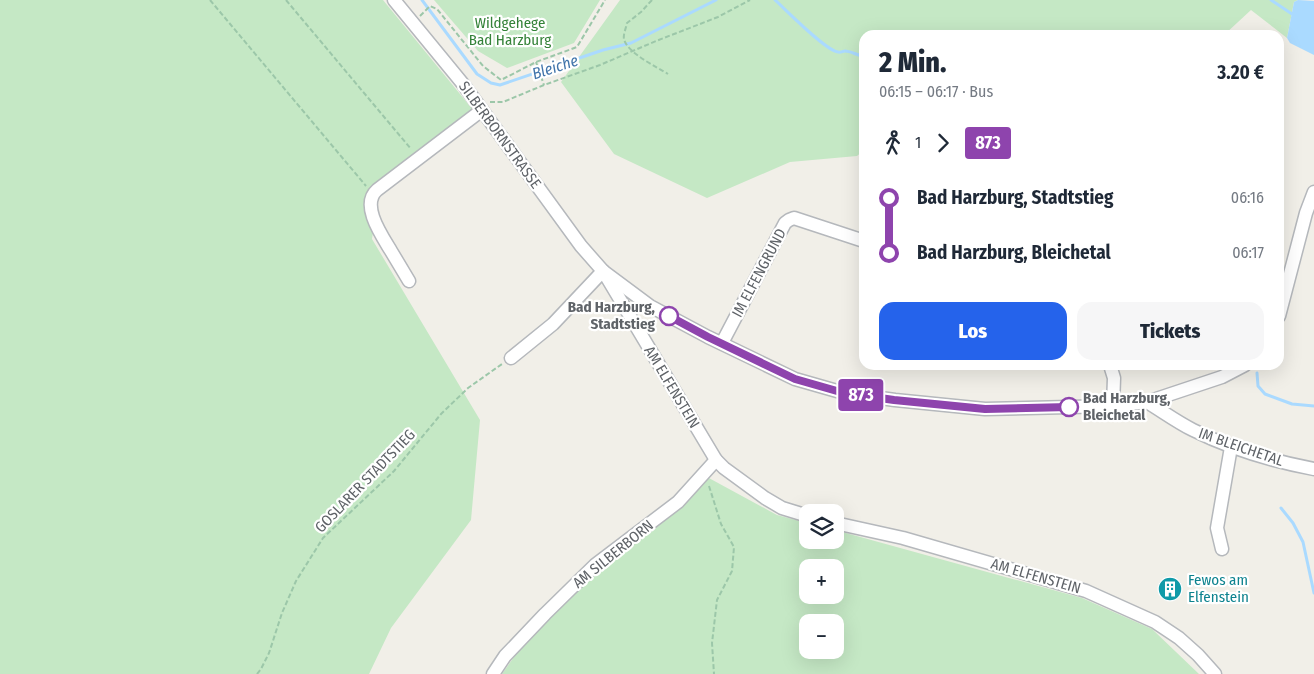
<!DOCTYPE html>
<html lang="de">
<meta charset="utf-8">
<style>
body{margin:0;font-family:"Fira Sans Condensed",sans-serif;background:#f6f6f7;color:#1f2937;height:100vh;display:flex;flex-direction:column;font-size:19px;white-space:nowrap}
*{box-sizing:border-box;margin:0}
p{font-size:16px;color:#747a83}
.icon{flex:none;width:28px;height:28px;fill:none;stroke:currentColor;stroke-width:2;stroke-linecap:round;stroke-linejoin:round}
.map{position:relative;flex:1;overflow:hidden}
.drawer{position:absolute;left:859px;top:30px;width:425px;height:340px;display:flex;flex-direction:column;background:#fff;border-radius:15px;box-shadow:0 5px 20px #0002}
.drawer>*{flex:none}
.badge{padding:0 10px;border-radius:4px;font-size:18px;line-height:32px}
.tools{position:absolute;left:799px;top:504px;display:grid;gap:10px}
.tools a{display:grid;place-items:center;width:45px;height:45px;border-radius:10px;background:#fff;box-shadow:0 5px 20px #0002;font-size:25px}
.map>.badge{position:absolute;translate:-50% -50%;box-shadow:0 0 0 2px #fff}
.legs{display:flex;align-items:center;gap:8px;height:55px;padding:0 20px;font-size:16px}
.legs p{margin-inline-start:auto}
.overview{display:flex;align-items:center;justify-content:space-between;height:85px;padding:0 20px}
h1{font-size:28px;font-weight:800;line-height:38px}
.cta{display:flex;gap:10px;margin-top:auto;padding:10px 20px}
.cta a{flex:1;height:58px;border-radius:15px;background:#2563eb;color:#fff;font-size:20px;font-weight:800;line-height:58px;text-align:center}
.cta a+a{background:#f6f6f7;color:#1f2937}
ul{padding:0 20px;list-style:none}
li{display:flex;align-items:center;gap:18px;height:55px;font-size:19px}
li i{display:grid;place-items:center;width:8px;height:100%;margin:0 6px;background:currentColor}
li i::after{content:'';width:12px;height:12px;margin:-6px;border:4px solid;border-radius:50%;background:#fff}
li p{margin-inline-start:auto}
li:first-child i{background:linear-gradient(#0000 50%,currentColor 0)}
li:last-child i{background:linear-gradient(currentColor 50%,#0000 0)}
.map>svg:first-child{display:block}
.green{fill:#c5e8c5;fill-rule:evenodd}
.water{fill:#aadaff}
.lines{fill:none;stroke-linecap:round;stroke-linejoin:round}
.stream{stroke:#aadaff;stroke-width:3}
.minor-casing{stroke:#b5b8bc;stroke-width:15}
.path{stroke:#9cc7a9;stroke-width:2;stroke-dasharray:5 2.5;stroke-linecap:butt}
.minor{stroke:#fff;stroke-width:12}
.line-1-casing{stroke:#fff;stroke-width:11}
.line-1{stroke:#8e44ad;stroke-width:8}
.stop-1-dot{fill:#fff;stroke:#8e44ad;stroke-width:2.5}
.labels{text-anchor:middle;dominant-baseline:central;stroke-width:4.5;stroke-linejoin:round;paint-order:stroke}
.park-label{font-size:15px;fill:#348238;stroke:#fff}
.street-label{font-size:15px;fill:#5f6368;stroke:#fff}
.stop-label{font-size:15px;font-weight:bold;fill:#5f6368;stroke:#fff;text-anchor:end}
.culture-label{font-size:15px;fill:#0d838f;stroke:#fff;text-anchor:start}
.water-label{font-size:16px;font-style:italic;fill:#4174aa;stroke:#fff}
</style>
<div class="map">
<svg width="1314" height="674" viewBox="0 0 1314 674">
<rect width="100%" height="100%" fill="#f1efe8"/>
<!-- green -->
<g class="green">
<path d="M 0,0 L 383,0 L 478,116 L 376,194 L 376,211 L 372,239 L 480,420 L 471,520 L 391,628 L 369,674 L 0,674 Z"/>
<path d="M 434,0 L 600,0 L 574,43 L 507,68 L 478,51 Z"/>
<path d="M 620,0 L 1298,0 L 1294,2 L 1287,38 L 1251,10 L 1224,35 L 864,35 L 864,150 L 857,156 L 790,162 L 707,198 L 614,154 L 561,82 Z"/>
<path d="M 707,477 L 777,515 L 807,523 L 808,540 L 835,540 L 835,530 L 1082,598 L 1152,629 L 1199,674 L 502,674 L 521,647 L 594,572 ZM 808,568 L 835,568 L 835,595 L 808,595 ZM 808,622 L 835,622 L 835,650 L 808,650 Z"/>
</g>
<!-- water -->
<path class="water" d="M 1298,0 L 1314,1 L 1314,55 L 1290,43 L 1287,38 L 1294,2 Z"/>
<g class="lines">
<!-- stream -->
<g class="stream">
<path d="M 422,0 L 477,74 L 491,83 L 500,85 L 603,50 L 631,43 L 716,0"/>
<path d="M 775,0 C 786,10 826,51 838,52 C 840,53 843,51 845,51 C 851,51 858,56 864,56"/>
<path d="M 1271,0 L 1292,14"/>
<path d="M 1257,373 L 1258,386 L 1265,394 L 1292,404 L 1314,406"/>
<path d="M 1281,508 L 1293,523 L 1303,542 L 1314,593"/>
</g>
<!-- minor casing -->
<g class="minor-casing">
<g id="minor">
<path d="M 394,0 L 463,84 L 581,246 L 603,271 L 716,460 L 724,468 L 765,498 L 782,508 L 808,516"/>
<path d="M 603,271 L 650,306 L 708,337 L 795,379 L 844,393 L 895,400 L 985,409 L 1113,406 L 1147,402 L 1222,377 L 1245,365"/>
<path d="M 409,281 C 403,271 397,261 391,251 C 382,236 360,205 377,190 L 482,110"/>
<path d="M 1279,316 L 1306,213 L 1314,192"/>
<path d="M 722,343 L 785,223 L 789,220 L 794,218 L 864,241"/>
<path d="M 511,358 L 553,324 L 603,271"/>
<path d="M 1110,365 L 1114,378 L 1113,406"/>
<path d="M 1147,402 C 1162,411 1177,422 1193,430 C 1231,449 1272,461 1314,469"/>
<path d="M 835,523 L 903,538 L 1086,591 L 1155,622 L 1179,638 L 1198,655 L 1215,674"/>
<path d="M 1222,549 L 1217,528 L 1231,447"/>
<path d="M 493,674 L 505,656 L 545,614 L 595,565 L 678,502 L 716,460"/>
</g>
</g>
<!-- path -->
<g class="path">
<path d="M 210,0 L 366,186"/>
<path d="M 286,0 L 411,149"/>
<path d="M 652,0 L 641,12 L 627,23 C 626,28 623,35 624,39 C 627,53 657,67 668,74"/>
<path d="M 420,16 L 430,6 L 437,9 L 483,66 L 501,80 L 536,62 L 577,47 L 605,0"/>
<path d="M 536,62 L 544,85"/>
<path d="M 490,102 L 503,102 L 544,85 L 600,65 L 656,41 L 718,17 L 750,0"/>
<path d="M 709,486 L 721,524 L 734,547 L 732,571 L 717,600 L 712,643 L 714,674"/>
<path d="M 257,674 L 261,669 L 269,653 L 282,613 L 296,581 L 323,538 L 394,471 L 441,414 L 468,388 L 502,364"/>
</g>
<!-- minor -->
<use href="#minor" class="minor"/>
</g>
<g class="lines">
<!-- line-1 casing -->
<g class="line-1-casing">
<path id="line-1" d="M 669,316 L 708,337 L 795,379 L 844,393 L 894,400 L 985,409 L 1069,407"/>
</g>
<!-- line-1 -->
<use href="#line-1" class="line-1"/>
</g>
<!-- icons -->
<defs>
<g id="building-disc" transform="scale(1.25)"><circle r="9.5" fill="#0f9aa8" stroke="#fff"/><path d="M-4-6H4V6H1V3H-1V6H-4ZM-2.5-4.3h1.7v1.8h-1.7ZM.8-4.3h1.7v1.8H.8ZM-2.5-1h1.7V.8h-1.7ZM.8-1h1.7V.8H.8Z" fill="#fff"/></g>
</defs>
<g fill-rule="evenodd">
<use href="#building-disc" x="1170" y="589"/>
</g>
<!-- markers -->
<g class="stop-1-dot">
<circle cx="669" cy="316" r="9"/>
<circle cx="1069" cy="407" r="9"/>
</g>
<g class="labels">
<!-- park labels -->
<g class="park-label">
<text x="510" y="23">Wildgehege<tspan x="510" dy="17">Bad Harzburg</tspan></text>
</g>
<!-- street labels -->
<g class="street-label">
<text transform="translate(500 135) rotate(54)">SILBERBORNSTRASSE</text>
<text transform="translate(759 273) rotate(-62)">IM ELFENGRUND</text>
<text transform="translate(672 387) rotate(59)">AM ELFENSTEIN</text>
<text transform="translate(1241 447) rotate(19)">IM BLEICHETAL</text>
<text transform="translate(365 481) rotate(-46)">GOSLARER STADTSTIEG</text>
<text transform="translate(613 554) rotate(-39)">AM SILBERBORN</text>
<text transform="translate(1036 576) rotate(16)">AM ELFENSTEIN</text>
</g>
<!-- stop labels -->
<g class="stop-label">
<text x="655" y="307">Bad Harzburg,<tspan x="655" dy="17">Stadtstieg</tspan></text>
<text x="1083" y="398" text-anchor="start">Bad Harzburg,<tspan x="1083" dy="17">Bleichetal</tspan></text>
</g>
<!-- culture labels -->
<g class="culture-label">
<text x="1188" y="580">Fewos am<tspan x="1188" dy="17">Elfenstein</tspan></text>
</g>
<!-- water labels -->
<g class="water-label">
<text transform="translate(555 67) rotate(-18)">Bleiche</text>
</g>
</g>
</svg>
<div class="tools">
<a><svg class="icon" aria-label="layers" viewBox="0 0 24 24"><path d="M12 4l9 5-9 5-9-5zM3 14l9 5 9-5"/></svg></a>
<a>+</a>
<a>−</a>
</div>
<b class="badge" style="left:861px;top:395px;background:#8e44ad;color:#fff">873</b>
<section class="drawer">
<div class="overview"><div><h1>2 Min.</h1><p>06:15 – 06:17 · Bus</p></div><b>3.20 €</b></div>
<div class="legs"><svg class="icon" aria-label="walk" viewBox="0 0 24 24"><circle cx="13" cy="4" r="2"/><path d="M13 8l-2 6 4 7M11 14l-3 7M7 12l3-4h3l4 4"/></svg>1<svg class="icon" aria-label="forward" viewBox="0 0 24 24"><path d="M9 5l7 7-7 7"/></svg><b class="badge" style="background:#8e44ad;color:#fff">873</b></div>
<ul>
<li><i style="color:#8e44ad"></i><b>Bad Harzburg, Stadtstieg</b><p>06:16</p></li>
<li><i style="color:#8e44ad"></i><b>Bad Harzburg, Bleichetal</b><p>06:17</p></li>
</ul>
<div class="cta"><a>Los</a><a>Tickets</a></div>
</section>
</div>
